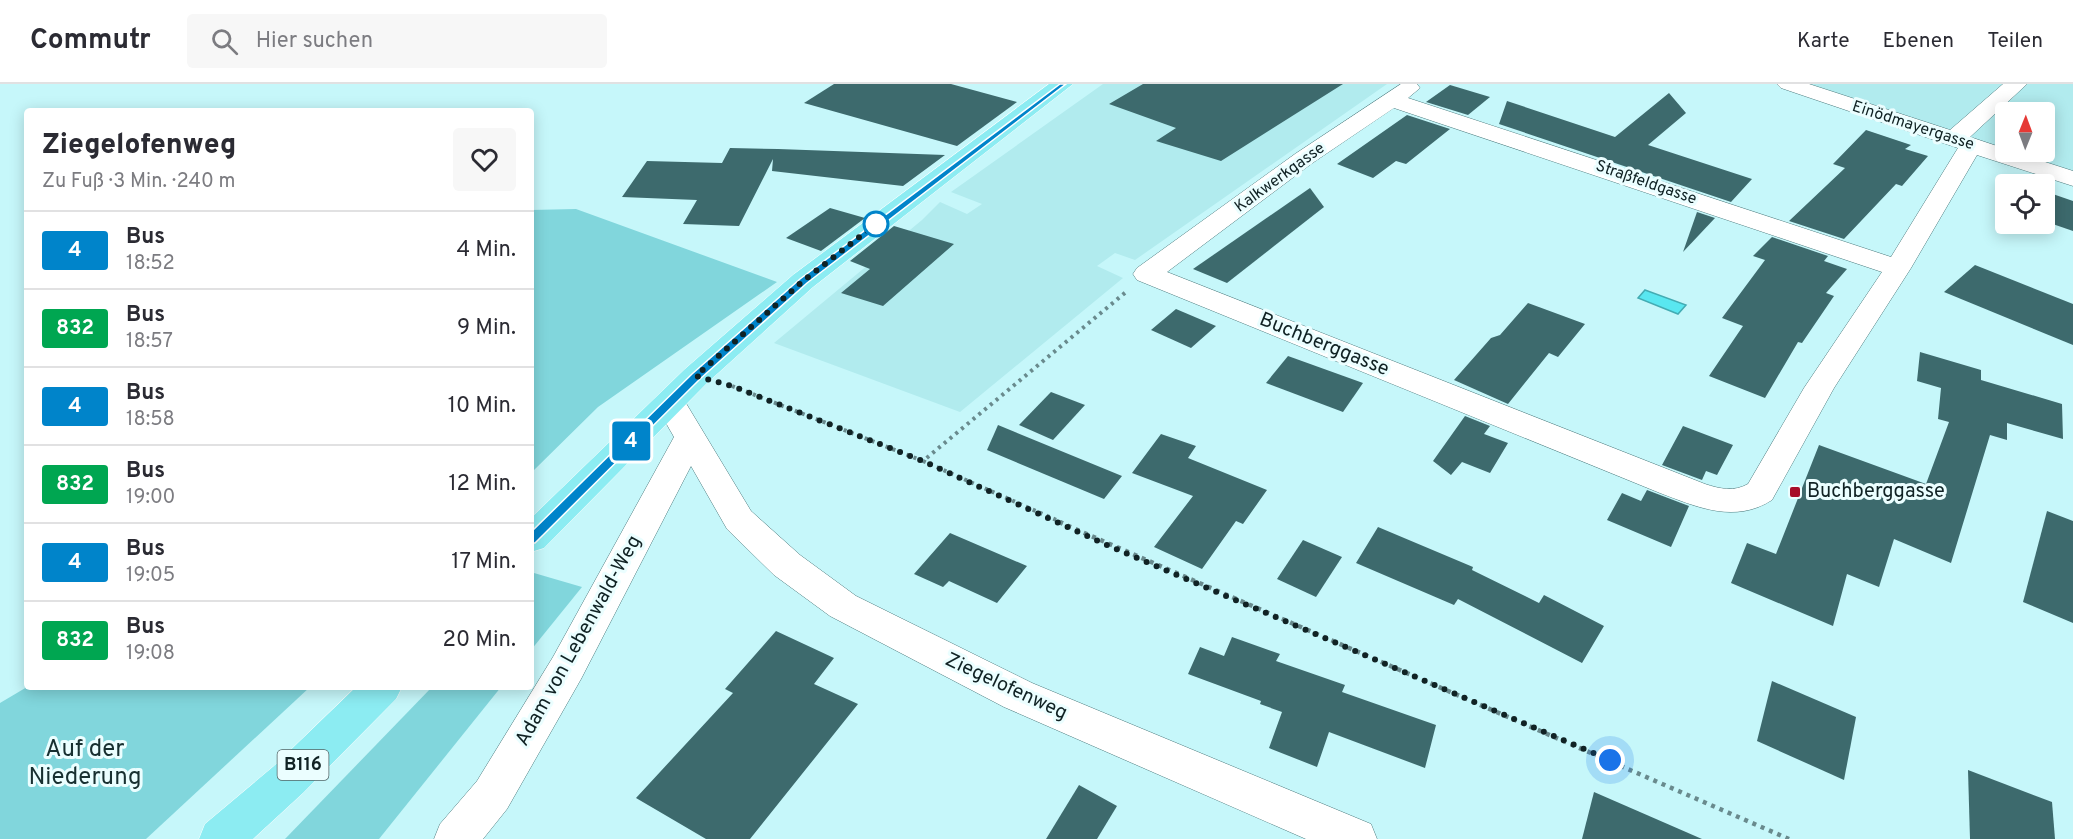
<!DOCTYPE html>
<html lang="de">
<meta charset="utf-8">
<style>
body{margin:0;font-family:Overpass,sans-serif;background:#f7f7f7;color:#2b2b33;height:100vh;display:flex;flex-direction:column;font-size:22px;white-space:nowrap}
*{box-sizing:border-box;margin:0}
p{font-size:20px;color:#7c7c81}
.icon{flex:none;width:33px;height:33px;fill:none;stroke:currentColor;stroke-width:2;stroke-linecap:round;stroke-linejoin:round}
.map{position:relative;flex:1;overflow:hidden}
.details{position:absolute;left:24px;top:24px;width:510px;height:582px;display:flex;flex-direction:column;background:#fff;border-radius:6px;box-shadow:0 3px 15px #0003}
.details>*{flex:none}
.badge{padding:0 12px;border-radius:4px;font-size:21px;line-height:39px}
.needle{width:39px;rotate:1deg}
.fabs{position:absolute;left:1995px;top:18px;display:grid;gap:12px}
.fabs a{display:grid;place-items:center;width:60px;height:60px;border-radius:6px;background:#fff;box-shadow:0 3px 15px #0003;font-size:30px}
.you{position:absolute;width:30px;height:30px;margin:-15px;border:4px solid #fff;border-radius:50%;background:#1a73e8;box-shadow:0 0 0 9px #1a73e833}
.map>.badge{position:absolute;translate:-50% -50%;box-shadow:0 0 0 3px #fff}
.round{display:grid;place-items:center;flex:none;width:63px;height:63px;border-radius:6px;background:#f7f7f7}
.head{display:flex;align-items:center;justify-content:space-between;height:102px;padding:0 18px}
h1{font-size:28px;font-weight:800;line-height:45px}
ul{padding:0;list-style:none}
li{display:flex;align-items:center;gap:18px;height:78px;padding:0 18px;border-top:2px solid #e1e1e2}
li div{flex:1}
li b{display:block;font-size:22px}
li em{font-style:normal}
li .badge{min-width:66px;font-weight:700;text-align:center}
header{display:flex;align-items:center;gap:36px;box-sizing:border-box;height:84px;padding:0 30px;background:#fff;border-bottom:2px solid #e1e1e2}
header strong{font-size:28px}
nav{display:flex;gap:33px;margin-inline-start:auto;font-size:21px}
.search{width:420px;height:54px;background:#f7f7f7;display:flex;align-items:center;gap:15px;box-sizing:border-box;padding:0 21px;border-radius:6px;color:#7c7c81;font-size:22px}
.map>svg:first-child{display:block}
.built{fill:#b1ebee}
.green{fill:#81d6dc}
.water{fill:#59e7f0;stroke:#43acb3;stroke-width:1.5}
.building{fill:#3d6a6d}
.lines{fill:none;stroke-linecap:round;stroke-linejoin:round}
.minor-casing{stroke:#4e7b7e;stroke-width:1}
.primary-casing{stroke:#fff;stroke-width:1}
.path-far1{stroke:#698a8d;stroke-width:4;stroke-dasharray:3 4.5;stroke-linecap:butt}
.path{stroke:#698a8d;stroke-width:4.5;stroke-dasharray:4 5;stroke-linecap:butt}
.minor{fill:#fff;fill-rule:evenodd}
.primary{fill:#8cecf2;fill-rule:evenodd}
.line{fill:#0084ca;stroke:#fff;stroke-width:1.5}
.walk{stroke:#102224;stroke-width:6;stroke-dasharray:0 10.8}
.stop-dot{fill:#fff;stroke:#0084ca;stroke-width:3}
.poi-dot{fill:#a70e29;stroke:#ebfeff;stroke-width:2}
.labels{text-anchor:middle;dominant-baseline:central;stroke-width:6;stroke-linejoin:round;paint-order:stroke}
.far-street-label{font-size:16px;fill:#102224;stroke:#ebfeff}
.shield{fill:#ebfeff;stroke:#526466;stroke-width:1.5}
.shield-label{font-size:18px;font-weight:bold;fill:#102224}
.street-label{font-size:20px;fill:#102224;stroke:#ebfeff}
.poi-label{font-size:20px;fill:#102224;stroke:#ebfeff;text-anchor:start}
.near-park-label{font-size:24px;fill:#183031;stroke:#ebfeff}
</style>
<header>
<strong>Commutr</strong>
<div class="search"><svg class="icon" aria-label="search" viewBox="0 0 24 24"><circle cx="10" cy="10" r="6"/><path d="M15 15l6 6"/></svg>Hier suchen</div>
<nav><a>Karte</a><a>Ebenen</a><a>Teilen</a></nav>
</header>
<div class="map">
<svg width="2073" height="755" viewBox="0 0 2073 755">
<rect width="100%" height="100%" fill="#c6f7fa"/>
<!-- built -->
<g class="built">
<path d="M 1103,0 L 1387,0 L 1135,176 L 1115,169 L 1097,182 L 1123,194 L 960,328 L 774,259 L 922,136 L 940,118 L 967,130 L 982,120 L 951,108 Z"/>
<path d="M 1810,0 L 2073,0 L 2073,87 L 2014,68 L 2044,68 L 2044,28 L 2006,28 L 2005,65 Z"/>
</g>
<!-- green -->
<g class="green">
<path d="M 576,125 L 777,198 L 598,323 L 531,389 L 531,126 Z"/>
<path d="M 534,489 L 582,503 L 531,566 L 531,493 Z"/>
<path d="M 27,603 L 310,603 L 146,755 L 0,755 L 0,619 Z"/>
<path d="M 432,603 L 501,603 L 379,755 L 285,755 Z"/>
</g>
<!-- water -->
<path class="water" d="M 1645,206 L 1686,221 L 1678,230 L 1638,214 Z"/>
<!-- building -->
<g class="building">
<path d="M 834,0 L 951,0 L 1017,18 L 957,62 L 804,19 Z"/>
<path d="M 1143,0 L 1343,0 L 1221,77 L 1156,57 L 1176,44 L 1109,20 Z"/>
<path d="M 1450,1 L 1490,13 L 1468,31 L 1426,18 Z"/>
<path d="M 1669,9 L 1686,29 L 1648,61 L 1752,95 L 1731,118 L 1499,40 L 1507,17 L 1615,53 Z"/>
<path d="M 1407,31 L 1450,45 L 1406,80 L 1396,77 L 1373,94 L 1337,80 Z"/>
<path d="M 1866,46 L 1911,61 L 1905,65 L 1928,72 L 1902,102 L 1896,100 L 1844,155 L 1789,137 L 1845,84 L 1833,80 Z"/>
<path d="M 730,64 L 778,65 L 945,71 L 903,102 L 772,87 L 773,75 L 739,142 L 683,140 L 697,116 L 622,113 L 647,77 L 722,79 Z"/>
<path d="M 1310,104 L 1324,123 L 1227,199 L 1193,185 Z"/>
<path d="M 2044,107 L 2073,117 L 2073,147 L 2044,137 Z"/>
<path d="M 830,124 L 865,134 L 821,167 L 786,154 Z"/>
<path d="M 1697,128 L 1715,134 L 1683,168 Z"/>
<path d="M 894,142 L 954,160 L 883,222 L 841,209 L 870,185 L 850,177 Z"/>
<path d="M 1772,153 L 1828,172 L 1824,177 L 1847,185 L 1826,209 L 1834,212 L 1802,259 L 1798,258 L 1765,314 L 1709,292 L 1743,242 L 1722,234 L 1765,176 L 1753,172 Z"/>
<path d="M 1975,181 L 2073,220 L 2073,261 L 1944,208 Z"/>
<path d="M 1528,219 L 1585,240 L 1558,273 L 1549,269 L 1508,320 L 1454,296 L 1491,254 L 1500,251 Z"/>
<path d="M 1176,225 L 1216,242 L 1191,264 L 1151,246 Z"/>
<path d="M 1920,268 L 1981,286 L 1981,296 L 2062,320 L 2063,355 L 2007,339 L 2007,356 L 1990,351 L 1951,479 L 1894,455 L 1879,503 L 1847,490 L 1833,542 L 1731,499 L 1747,459 L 1776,470 L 1819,361 L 1926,400 L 1949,338 L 1938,335 L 1941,304 L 1917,297 Z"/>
<path d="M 1288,272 L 1363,299 L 1343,328 L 1266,299 Z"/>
<path d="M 1051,308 L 1085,321 L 1053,356 L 1019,341 Z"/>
<path d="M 1465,332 L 1490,342 L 1484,350 L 1508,359 L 1490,389 L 1462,378 L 1451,391 L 1433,377 Z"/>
<path d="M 998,341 L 1122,392 L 1104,415 L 987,366 Z"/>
<path d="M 1683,342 L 1733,361 L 1717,391 L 1706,387 L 1702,396 L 1662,381 Z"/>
<path d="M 1161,350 L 1196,362 L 1188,374 L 1267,406 L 1243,440 L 1236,437 L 1202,485 L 1154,463 L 1193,412 L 1132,389 Z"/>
<path d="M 1647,406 L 1689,422 L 1671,463 L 1607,436 L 1622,409 L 1641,417 Z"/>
<path d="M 2047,427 L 2073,437 L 2073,539 L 2023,518 Z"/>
<path d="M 1378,443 L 1473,483 L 1472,486 L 1539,519 L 1544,511 L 1604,542 L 1582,579 L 1458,515 L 1454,521 L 1356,479 Z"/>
<path d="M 950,449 L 1027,482 L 997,519 L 949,497 L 943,503 L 914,490 Z"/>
<path d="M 1303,456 L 1342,473 L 1316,513 L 1277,495 Z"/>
<path d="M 776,547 L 834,574 L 814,600 L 858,620 L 750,755 L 706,755 L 636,714 L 733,609 L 725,605 Z"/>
<path d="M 1232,553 L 1280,570 L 1276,577 L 1345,601 L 1342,608 L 1436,641 L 1425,684 L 1329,648 L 1317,683 L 1269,664 L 1282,628 L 1260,620 L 1261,617 L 1188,590 L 1200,563 L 1224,572 Z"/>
<path d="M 1772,597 L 1856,633 L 1844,696 L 1757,657 Z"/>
<path d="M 1968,686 L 2052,718 L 2055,755 L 1970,755 Z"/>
<path d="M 1079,701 L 1117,722 L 1097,755 L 1046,755 Z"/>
<path d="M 1594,708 L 1702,755 L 1582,755 Z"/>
</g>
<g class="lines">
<!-- minor casing -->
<g class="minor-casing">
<g id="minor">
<path d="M 1401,0 L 1417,0 L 1420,4 L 1408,14 L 1891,173 L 1958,64 L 1781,4 L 1777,0 L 1809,0 L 1950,46 L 2003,0 L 2027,0 L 1970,53 L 2006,65 L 2006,68 L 2014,68 L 2073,87 L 2073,102 L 1977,71 L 1911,184 L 1834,304 L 1772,416 C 1735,440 1697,423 1660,409 L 1137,196 L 1133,190 L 1137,184 L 1295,70 ZM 1394,24 L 1882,188 L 1804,304 L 1748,400 C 1734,408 1720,405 1705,400 L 1167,188 L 1311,80 Z"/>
<path d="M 670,308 L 681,311 L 751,427 L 800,471 L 856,512 L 1032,599 L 1371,740 L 1377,755 L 1306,755 L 1004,623 L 830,532 L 774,491 L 727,445 L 691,382 L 581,595 L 507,725 L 483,755 L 434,755 L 440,740 L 477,697 L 553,573 L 674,353 L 654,318 L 659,311 Z"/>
</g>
</g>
<!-- primary casing -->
<g class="primary-casing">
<g id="primary">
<path d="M 1049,0 L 1073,0 L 813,203 L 707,299 L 544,464 L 531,468 L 531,434 L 685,285 L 793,191 Z"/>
<path d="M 356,603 L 402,603 L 396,615 L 304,708 L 253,755 L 199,755 L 205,740 L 274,682 Z"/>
</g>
</g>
<!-- path-far1 -->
<g class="path-far1">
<path d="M 732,302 L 923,377 L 1126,208"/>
<path d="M 923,377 L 1063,439"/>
</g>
<!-- path -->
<path class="path" d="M 1059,438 L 1789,755"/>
<!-- minor -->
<use href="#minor" class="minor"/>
<!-- primary -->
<use href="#primary" class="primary"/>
</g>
<!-- line -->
<path class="line" d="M 1060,0 L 1066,0 L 807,199 L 700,295 L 535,459 L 527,459 L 525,455 L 527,452 L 692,290 L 800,195 Z"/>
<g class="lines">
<!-- walk -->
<path class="walk" d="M 876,140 L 803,197 L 696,292 L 732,302 L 923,377 L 1107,461 L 1610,676"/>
</g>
<!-- markers -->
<circle class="stop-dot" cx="876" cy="140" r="12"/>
<rect class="poi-dot" x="1789" y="402" width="12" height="12" rx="3"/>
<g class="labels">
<!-- far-street labels -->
<g class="far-street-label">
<text transform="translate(1913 42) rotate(18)">Einödmayergasse</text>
<text transform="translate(1280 94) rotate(-36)">Kalkwerkgasse</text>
<text transform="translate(1646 99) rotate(19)">Straßfeldgasse</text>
</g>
<!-- shield labels -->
<rect class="shield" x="277.5" y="666" width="51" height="30" rx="4.5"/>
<g class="shield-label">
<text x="303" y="681">B116</text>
</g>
<!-- street labels -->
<g class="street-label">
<text transform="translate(1324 261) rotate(22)">Buchberggasse</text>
<text transform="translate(579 557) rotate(-61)">Adam von Lebenwald-Weg</text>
<text transform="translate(1006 603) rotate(25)">Ziegelofenweg</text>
</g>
<!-- poi labels -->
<g class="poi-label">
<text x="1807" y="408">Buchberggasse</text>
</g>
<!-- near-park labels -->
<g class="near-park-label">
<text x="85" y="666">Auf der<tspan x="85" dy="28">Niederung</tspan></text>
</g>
</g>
</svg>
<div class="fabs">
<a><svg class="needle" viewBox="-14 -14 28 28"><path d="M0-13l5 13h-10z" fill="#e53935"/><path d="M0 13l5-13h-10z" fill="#7c7c81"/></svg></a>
<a><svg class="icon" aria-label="locate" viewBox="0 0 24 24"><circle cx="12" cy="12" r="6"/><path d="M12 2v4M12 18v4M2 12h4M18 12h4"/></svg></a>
</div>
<div class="you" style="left:1610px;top:676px"></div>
<b class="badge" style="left:631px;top:357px;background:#0084ca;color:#fff">4</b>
<section class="details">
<div class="head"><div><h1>Ziegelofenweg</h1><p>Zu Fuß · 3 Min. · 240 m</p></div><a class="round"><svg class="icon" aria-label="heart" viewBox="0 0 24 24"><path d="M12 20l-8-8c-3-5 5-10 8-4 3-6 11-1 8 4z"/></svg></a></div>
<ul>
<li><span class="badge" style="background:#0084ca;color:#fff">4</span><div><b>Bus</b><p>18:52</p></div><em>4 Min.</em></li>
<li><span class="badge" style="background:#00a651;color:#fff">832</span><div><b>Bus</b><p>18:57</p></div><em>9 Min.</em></li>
<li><span class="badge" style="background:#0084ca;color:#fff">4</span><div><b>Bus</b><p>18:58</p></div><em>10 Min.</em></li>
<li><span class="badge" style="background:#00a651;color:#fff">832</span><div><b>Bus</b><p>19:00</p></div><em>12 Min.</em></li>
<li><span class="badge" style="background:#0084ca;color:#fff">4</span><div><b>Bus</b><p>19:05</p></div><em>17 Min.</em></li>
<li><span class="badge" style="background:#00a651;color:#fff">832</span><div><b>Bus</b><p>19:08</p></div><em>20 Min.</em></li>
</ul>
</section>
</div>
